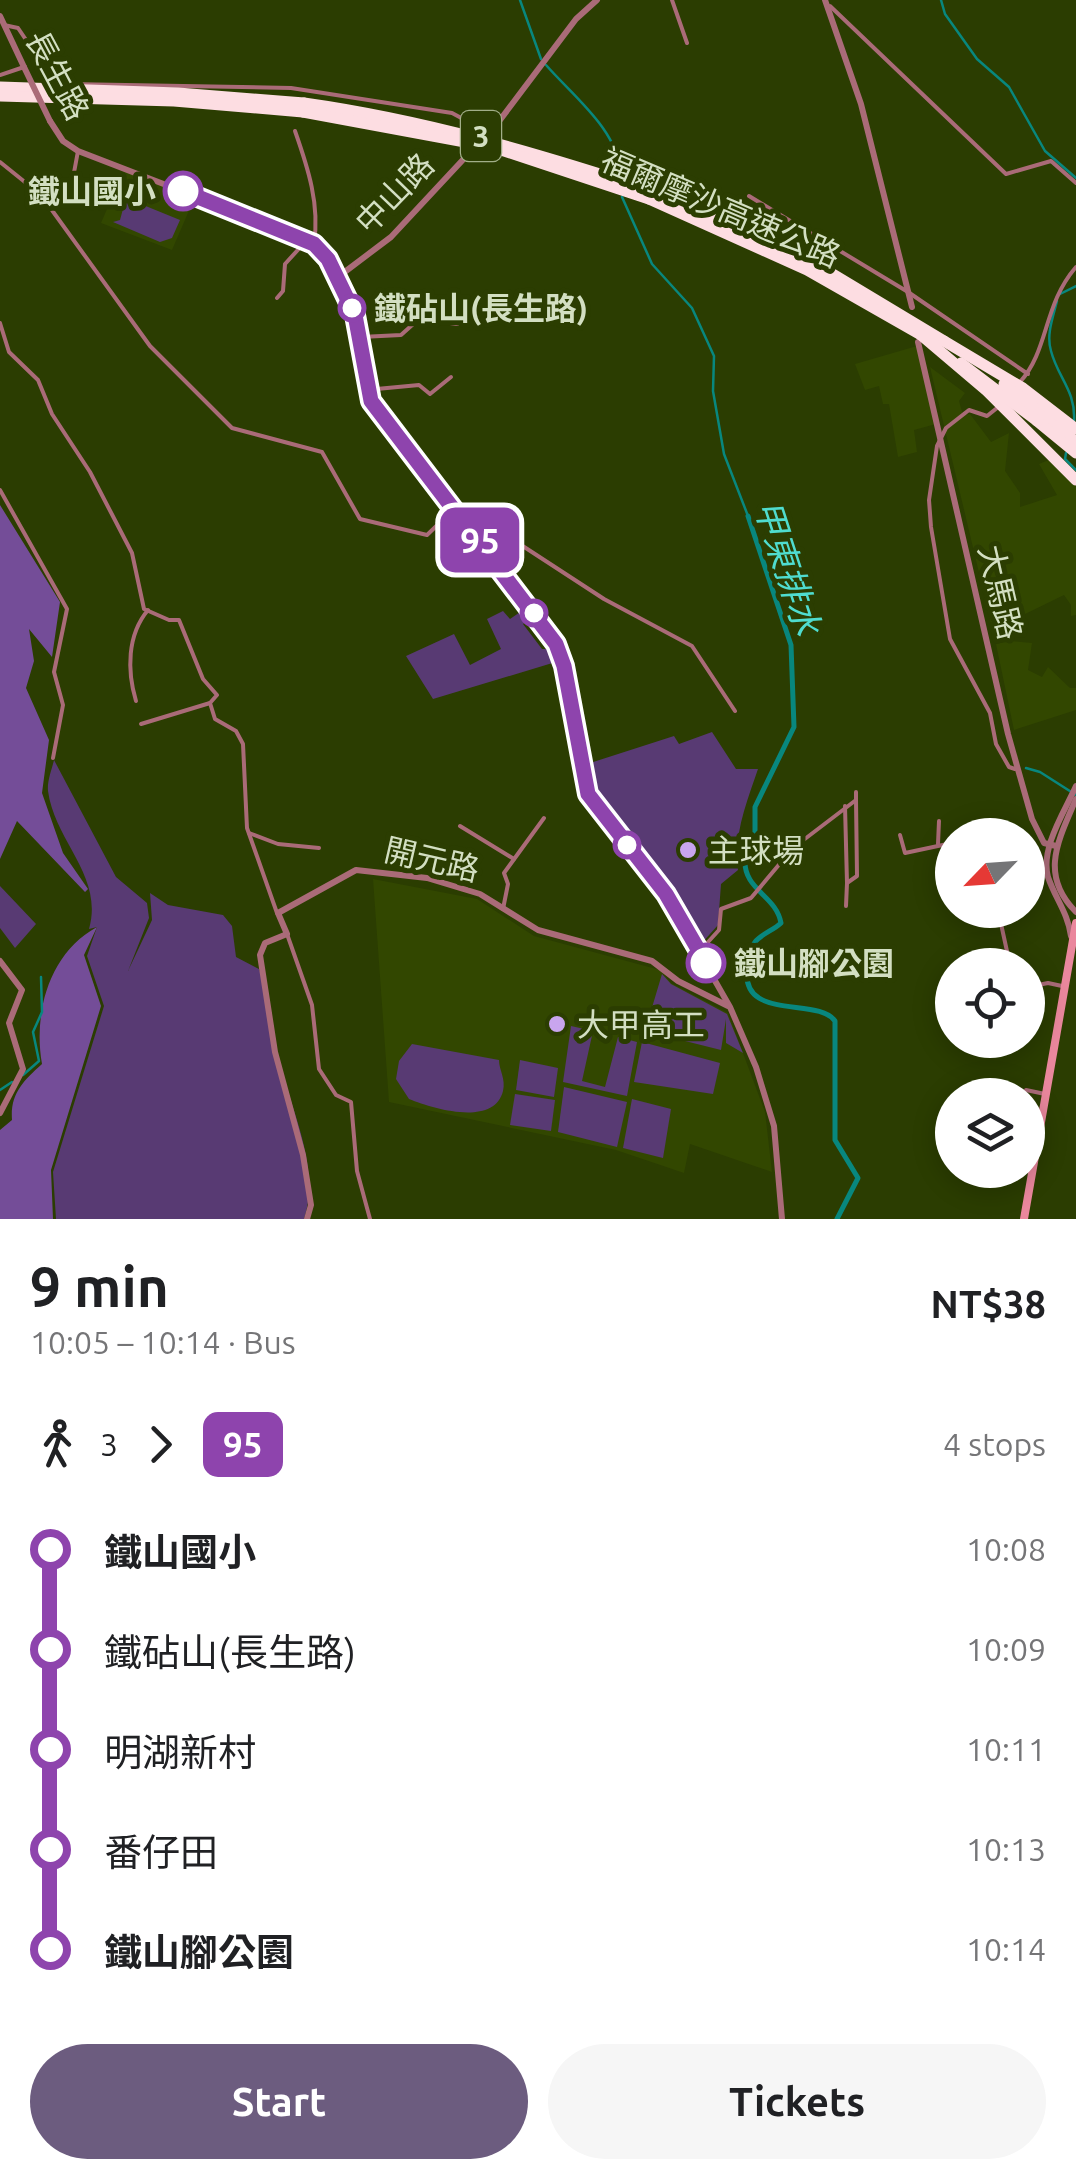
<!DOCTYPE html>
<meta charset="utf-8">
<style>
body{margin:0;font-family:Ubuntu,"Noto Sans TC",sans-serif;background:#f6f6f6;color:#202124;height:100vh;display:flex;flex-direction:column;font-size:38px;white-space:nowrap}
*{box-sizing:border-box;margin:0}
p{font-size:32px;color:#757577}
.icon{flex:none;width:55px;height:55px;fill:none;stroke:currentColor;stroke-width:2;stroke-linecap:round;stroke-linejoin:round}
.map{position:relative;height:1219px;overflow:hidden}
.side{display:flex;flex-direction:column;background:#fff;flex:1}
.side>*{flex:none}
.badge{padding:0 20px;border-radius:15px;font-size:35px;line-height:65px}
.needle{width:65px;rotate:245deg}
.controls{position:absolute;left:935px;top:818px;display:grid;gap:20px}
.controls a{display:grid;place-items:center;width:110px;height:110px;border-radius:50%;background:#fff;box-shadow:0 5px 25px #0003;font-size:50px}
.map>.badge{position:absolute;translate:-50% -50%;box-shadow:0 0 0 5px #fff}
.legs{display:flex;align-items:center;gap:15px;height:110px;padding:0 30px;font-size:32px}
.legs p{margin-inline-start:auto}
.head{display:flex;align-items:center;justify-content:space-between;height:170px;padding:0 30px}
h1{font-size:55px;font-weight:700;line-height:75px}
.button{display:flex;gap:20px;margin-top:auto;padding:20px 30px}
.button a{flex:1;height:115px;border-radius:60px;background:#6c5c7f;color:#fff;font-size:40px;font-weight:700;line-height:115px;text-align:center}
.button a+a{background:#f6f6f6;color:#202124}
ul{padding:0 30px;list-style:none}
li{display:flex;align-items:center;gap:35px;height:100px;font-size:38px}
li i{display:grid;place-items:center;width:15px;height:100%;margin:0 12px;background:currentColor}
li i::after{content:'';width:25px;height:25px;margin:-12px;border:8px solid;border-radius:50%;background:#fff}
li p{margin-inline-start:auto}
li:first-child i{background:linear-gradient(#0000 50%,currentColor 0)}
li:last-child i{background:linear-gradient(currentColor 50%,#0000 0)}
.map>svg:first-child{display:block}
.built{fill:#324700}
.green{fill:#583a73}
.forest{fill:#744d98}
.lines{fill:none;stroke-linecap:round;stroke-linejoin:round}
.stream{stroke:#08877e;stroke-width:2.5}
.canal{stroke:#08877e;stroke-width:5}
.minor{stroke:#aa6b78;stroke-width:4}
.tertiary{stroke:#aa6b78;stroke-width:6}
.secondary{stroke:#ea879d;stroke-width:8}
.motorway{stroke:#fddde2;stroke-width:11}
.tertiary-bridge{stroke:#aa6b78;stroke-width:6}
.motorway-bridge{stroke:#fddde2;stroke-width:11}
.line-1-casing{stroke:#fff;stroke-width:22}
.line-1{stroke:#8e44ad;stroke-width:15}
.stop-1-dot{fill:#fff;stroke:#8e44ad;stroke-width:5}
.poi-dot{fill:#c9a5ee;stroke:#2b3d01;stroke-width:4}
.labels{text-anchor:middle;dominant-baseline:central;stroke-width:10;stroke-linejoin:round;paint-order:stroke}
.shield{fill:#2b3d01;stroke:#a1ae88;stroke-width:2.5}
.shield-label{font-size:30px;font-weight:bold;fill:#d3dfc2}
.street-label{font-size:32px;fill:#d3dfc2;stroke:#2b3d01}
.stop-label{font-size:32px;font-weight:bold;fill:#d3dfc2;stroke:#2b3d01;text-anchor:start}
.poi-label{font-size:32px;fill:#d3dfc2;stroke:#2b3d01;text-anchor:start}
.water-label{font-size:35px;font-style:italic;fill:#4fdccf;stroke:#2b3d01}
</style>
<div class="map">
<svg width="1076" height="1219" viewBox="0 0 1076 1219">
<rect width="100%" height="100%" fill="#2b3d01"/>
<!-- built -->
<g class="built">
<path d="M 124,169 L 194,199 L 172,250 L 101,223 Z"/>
<path d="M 917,346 L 936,424 L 914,430 L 917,452 L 898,457 L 889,404 L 883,404 L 879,386 L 865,390 L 855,364 Z"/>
<path d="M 930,367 L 965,393 L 959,401 L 963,415 L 970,414 L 991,442 L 1009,433 L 1005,471 L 1020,493 L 1020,507 L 1057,495 L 1039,464 L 1051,459 L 1076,486 L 1076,615 L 1071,616 L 1071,605 L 1064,595 L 1021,616 L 991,623 Z"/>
<path d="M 1010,641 L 1032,643 L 1028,670 L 1042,677 L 1048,667 L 1070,688 L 1076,688 L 1076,710 L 1014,730 L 996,644 Z"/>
<path d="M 373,879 L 477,899 L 534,936 L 660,970 L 671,983 L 728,1013 L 765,1112 L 772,1172 L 690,1144 L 684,1173 L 616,1150 L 389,1102 Z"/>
</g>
<!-- green -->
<g class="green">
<path d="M 126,198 L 180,220 L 172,238 L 160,242 L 113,222 L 120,220 Z"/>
<path d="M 526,608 L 532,616 L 523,624 L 542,649 L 556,649 L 559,661 L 433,699 L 406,656 L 454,634 L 470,665 L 501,649 L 487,619 L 503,611 L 510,619 Z"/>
<path d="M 712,732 L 736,769 L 758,769 C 747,801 733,836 738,870 L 721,884 L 718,925 L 701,944 L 674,897 L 600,800 L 587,764 L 674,736 L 679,744 Z"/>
<path d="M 54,760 L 116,877 L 147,903 L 149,918 L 128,971 L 152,920 L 150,893 L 168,905 L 223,915 L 232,926 L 236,957 L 259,969 C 272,1002 271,1028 279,1060 C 291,1110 321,1168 304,1219 L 56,1219 L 53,1172 L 104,1006 L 87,956 L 97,927 L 89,929 C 104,876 55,842 48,791 C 47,781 52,769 54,760 Z"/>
<path d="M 0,886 L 36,924 L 15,948 L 0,928 Z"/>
<path d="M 662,974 L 671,984 L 727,1014 L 743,1053 L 726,1043 L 726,1019 L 721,1050 L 645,1031 Z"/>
<path d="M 571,1026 L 593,1031 L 582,1081 L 605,1087 L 618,1037 L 637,1042 L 627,1096 L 563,1082 Z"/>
<path d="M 642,1042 L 720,1063 L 713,1094 L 634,1082 Z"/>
<path d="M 412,1044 L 499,1060 C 499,1070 506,1079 503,1091 C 494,1127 434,1109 409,1099 L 396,1079 L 399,1061 Z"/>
<path d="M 520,1060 L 558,1068 L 554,1097 L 516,1090 Z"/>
<path d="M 564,1087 L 627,1102 L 617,1147 L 558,1132 Z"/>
<path d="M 515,1094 L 555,1100 L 551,1131 L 510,1125 Z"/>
<path d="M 632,1099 L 671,1109 L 663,1158 L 623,1148 Z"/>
</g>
<!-- forest -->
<g class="forest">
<path d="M 0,505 L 60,602 L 52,657 L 29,629 L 34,661 L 26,688 L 49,740 L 42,793 L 63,853 L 88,889 L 85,892 L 17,821 L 0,859 Z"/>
<path d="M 97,927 L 84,955 L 101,1006 L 51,1170 L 53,1219 L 0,1219 L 0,1130 L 12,1120 C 10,1094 23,1081 42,1064 C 33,1013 49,953 97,927 Z"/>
</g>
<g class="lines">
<!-- stream -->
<g class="stream">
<path d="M 520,0 L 541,59"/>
<path d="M 941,0 L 945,14 L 977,59 L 1009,87 L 1045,151 L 1076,178"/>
<path d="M 546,65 C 574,97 618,130 621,174"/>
<path d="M 622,197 L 652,264 L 692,308 L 714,356 L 713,391 L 724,454 L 748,516"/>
<path d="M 1060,294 L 1076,286"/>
<path d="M 1057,301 C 1053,317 1046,335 1051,351 C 1058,378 1076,391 1074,421"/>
<path d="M 1066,453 L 1065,459 L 1076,470"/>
<path d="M 1026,768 L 1040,772 L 1076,795"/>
<path d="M 23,1075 L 39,1061 L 33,1032 L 42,1012 L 41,977"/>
<path d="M 0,1090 L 12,1082"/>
</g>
<!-- canal -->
<path class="canal" d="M 748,516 L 791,645 L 794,727 L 755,807 L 755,846 L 745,859 C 743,890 776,895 781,923 C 774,930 761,934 755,942 C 751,947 749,958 748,964 C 736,1023 818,996 835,1021 L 835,1140 L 858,1178 L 837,1219"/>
<!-- minor -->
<g class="minor">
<path d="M 672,0 L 687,43"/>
<path d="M 830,6 L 1006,174 L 1051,161 L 1076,183"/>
<path d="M 4,25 L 18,28 L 43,65 L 68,84 L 291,88 L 452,113 L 465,120 L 469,128 L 486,133"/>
<path d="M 0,75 L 24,67"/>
<path d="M 295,131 C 308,168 320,205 314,243"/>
<path d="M 0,162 L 41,195 L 150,346 L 232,428 L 322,452 L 360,519 L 427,535 L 455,508"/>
<path d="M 41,195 L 73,178 L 78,151"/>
<path d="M 749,196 L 908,292 L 1028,374"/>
<path d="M 277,298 L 283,291 L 285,264 L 306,241"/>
<path d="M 0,323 L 9,352 L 38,380 L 52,414 L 90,472 L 132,553 L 144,609 L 169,620 L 179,620 L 203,679 L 217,695 L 210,703 L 215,719 L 236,731 L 243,744 L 247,828 L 277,913"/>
<path d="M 361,337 L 401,335 L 420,318 L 456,324 L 469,321"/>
<path d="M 1020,382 C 1049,350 1043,305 1076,267"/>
<path d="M 366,390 L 419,385 L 430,394 L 451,377"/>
<path d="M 997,408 L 987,416 L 969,410 L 946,428 L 937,446 L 929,500 L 931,527 L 950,639 L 990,713 L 996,744 L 1009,767 L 1015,769"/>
<path d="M 0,490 L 67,609 L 54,672 L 63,705 L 53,758"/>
<path d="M 460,515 L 515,541 L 604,599 L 692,646 L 735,711"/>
<path d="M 136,701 C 127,671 127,635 148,610"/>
<path d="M 141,724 L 210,703"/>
<path d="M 845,806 L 847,883"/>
<path d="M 460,826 L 514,859"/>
<path d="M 249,833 L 278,844 L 319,848"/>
<path d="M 900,835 L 905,853 L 952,843"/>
<path d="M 938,844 L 939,821"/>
<path d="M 948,856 L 952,873"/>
<path d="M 846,906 L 847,883 L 857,876 L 856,800"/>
<path d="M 503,909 L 508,884 L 504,873 L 544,818"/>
<path d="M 965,910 L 967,917"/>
<path d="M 998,910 L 1010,965"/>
<path d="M 287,934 L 312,1005 L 319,1069 L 336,1095 L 351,1102 L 357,1171 L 370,1219"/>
<path d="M 699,952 L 719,930 L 721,909 L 751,898 L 793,848 L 856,800 L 856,792"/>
<path d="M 1028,987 L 1048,983 L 1062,986"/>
<path d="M 1026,1090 L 1045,1094"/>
</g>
<!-- tertiary -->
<g class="tertiary">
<path d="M 825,0 L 861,104 L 912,307"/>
<path d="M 0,16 L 24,67"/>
<path d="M 50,121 L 63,141 L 78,151 L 283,230 L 314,244 L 328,259 L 355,315 L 371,401 L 556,644 L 564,665 L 588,793 L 666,895 L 730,1007 L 756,1067 L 774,1126 L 782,1219"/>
<path d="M 338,277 L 391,237 L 500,120 L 576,19 L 597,0"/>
<path d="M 918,342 L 1008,734 L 1032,819 L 1044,843 L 1056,846"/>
<path d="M 1076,799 C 1058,841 1039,875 1076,912"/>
<path d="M 1071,936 C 1068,913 1055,898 1048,877 C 1040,848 1065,811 1076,786"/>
<path d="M 0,961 L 22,990 L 9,1023 L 23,1069 L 0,1113"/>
<path d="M 307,1219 L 311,1205 L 303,1155 L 275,1052 L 260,955 L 265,943 L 287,934 L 278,913 L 356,870 L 427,878 L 480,894 L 538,930 L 652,961 L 678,981 L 728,1006"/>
</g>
<!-- secondary -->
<path class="secondary" d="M 1024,1219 L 1076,923"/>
<!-- motorway -->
<g class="motorway">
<path d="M 0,87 L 178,93 L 304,103"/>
<path d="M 0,96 L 174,101 L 303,112"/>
<path d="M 653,191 L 811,261 L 944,341"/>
<path d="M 649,199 L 807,270 L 921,335"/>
<path d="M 1032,405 L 1076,442"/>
<path d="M 1037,421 L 1076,453"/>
</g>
<!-- tertiary-bridge -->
<path class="tertiary-bridge" d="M 24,67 L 50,121"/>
<!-- motorway-bridge -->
<g class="motorway-bridge">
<path d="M 304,103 C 425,120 537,153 653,191"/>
<path d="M 303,112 L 492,147 L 649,199"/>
<path d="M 921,335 L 987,391 L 1076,480"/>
<path d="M 944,341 L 1023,388 L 1076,429"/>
<path d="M 961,363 L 1037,421"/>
<path d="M 1004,384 L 1032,405"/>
</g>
</g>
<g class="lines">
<!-- line-1 casing -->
<g class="line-1-casing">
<path id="line-1" d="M 183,191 L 314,244 L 328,259 L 355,315 L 371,401 L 556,644 L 564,666 L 588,794 L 666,894 L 706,963"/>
</g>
<!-- line-1 -->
<use href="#line-1" class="line-1"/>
</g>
<!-- markers -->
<g class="stop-1-dot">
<circle cx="183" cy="191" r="18"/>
<circle cx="352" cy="308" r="12"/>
<circle cx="534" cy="613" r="12"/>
<circle cx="627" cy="845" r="12"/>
<circle cx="706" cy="963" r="18"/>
</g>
<g class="poi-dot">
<circle cx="688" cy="850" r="10"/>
<circle cx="557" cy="1024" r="10"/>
</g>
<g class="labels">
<!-- shield labels -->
<rect class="shield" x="461" y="111" width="40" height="50" rx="8"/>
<g class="shield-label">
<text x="481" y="136">3</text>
</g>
<!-- street labels -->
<g class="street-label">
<text transform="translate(58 75) rotate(62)">長生路</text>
<text transform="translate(394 193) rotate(-46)">中山路</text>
<text transform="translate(721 207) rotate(23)">福爾摩沙高速公路</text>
<text transform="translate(1001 592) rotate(77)">大馬路</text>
<text transform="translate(432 859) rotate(13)">開元路</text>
</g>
<!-- stop labels -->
<g class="stop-label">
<text x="156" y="191" text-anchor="end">鐵山國小</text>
<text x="374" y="308">鐵砧山(長生路)</text>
<text x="734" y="963">鐵山腳公園</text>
</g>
<!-- poi labels -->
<g class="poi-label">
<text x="708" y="850">主球場</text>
<text x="577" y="1024">大甲高工</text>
</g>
<!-- water labels -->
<g class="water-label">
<text transform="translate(788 567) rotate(72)">甲東排水</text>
</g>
</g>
</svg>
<div class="controls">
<a><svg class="needle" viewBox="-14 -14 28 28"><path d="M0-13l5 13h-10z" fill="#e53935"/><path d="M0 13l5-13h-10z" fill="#757577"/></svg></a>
<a><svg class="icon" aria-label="locate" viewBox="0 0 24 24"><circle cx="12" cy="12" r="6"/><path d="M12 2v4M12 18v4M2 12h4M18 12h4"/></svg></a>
<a><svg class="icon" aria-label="layers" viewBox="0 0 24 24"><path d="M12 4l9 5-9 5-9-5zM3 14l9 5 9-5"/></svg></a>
</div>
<b class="badge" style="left:480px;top:540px;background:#8e44ad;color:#fff">95</b>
</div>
<section class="side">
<div class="head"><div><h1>9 min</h1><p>10:05 – 10:14 · Bus</p></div><b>NT$38</b></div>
<div class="legs"><svg class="icon" aria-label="walk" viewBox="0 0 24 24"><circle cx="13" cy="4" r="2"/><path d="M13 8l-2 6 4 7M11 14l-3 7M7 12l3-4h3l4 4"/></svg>3<svg class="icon" aria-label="forward" viewBox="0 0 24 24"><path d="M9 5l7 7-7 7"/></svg><b class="badge" style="background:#8e44ad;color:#fff">95</b><p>4 stops</p></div>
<ul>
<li><i style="color:#8e44ad"></i><b>鐵山國小</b><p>10:08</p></li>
<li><i style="color:#8e44ad"></i><span>鐵砧山(長生路)</span><p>10:09</p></li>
<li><i style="color:#8e44ad"></i><span>明湖新村</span><p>10:11</p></li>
<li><i style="color:#8e44ad"></i><span>番仔田</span><p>10:13</p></li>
<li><i style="color:#8e44ad"></i><b>鐵山腳公園</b><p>10:14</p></li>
</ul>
<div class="button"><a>Start</a><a>Tickets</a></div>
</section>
